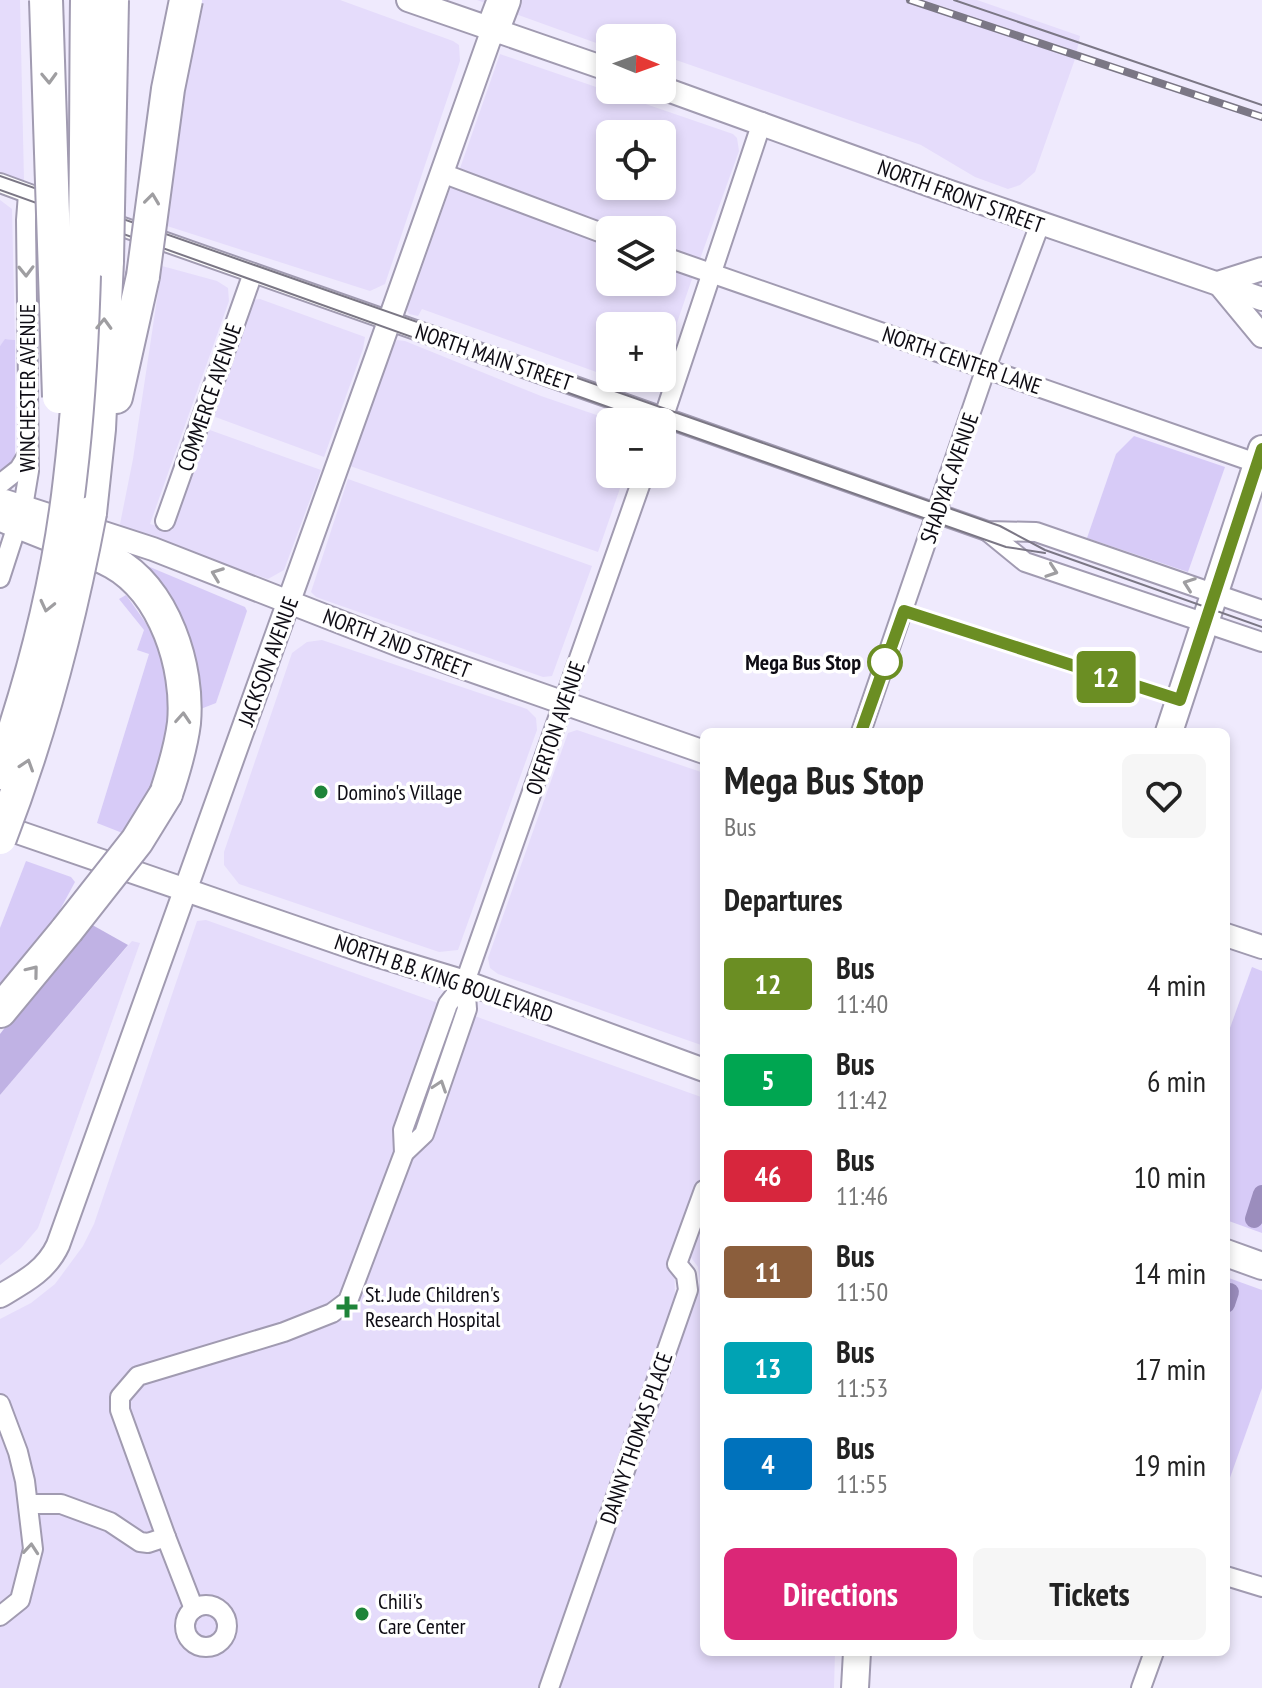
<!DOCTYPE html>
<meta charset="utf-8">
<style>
body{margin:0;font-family:"PT Sans Narrow",sans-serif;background:#f6f6f6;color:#222;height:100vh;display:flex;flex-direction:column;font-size:30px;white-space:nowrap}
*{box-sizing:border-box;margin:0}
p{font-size:26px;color:#767676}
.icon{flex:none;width:44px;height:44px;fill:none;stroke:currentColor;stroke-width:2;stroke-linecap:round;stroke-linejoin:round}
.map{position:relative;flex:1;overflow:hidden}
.sheet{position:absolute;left:700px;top:728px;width:530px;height:928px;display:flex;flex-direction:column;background:#fff;border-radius:12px;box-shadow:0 4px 12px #0003}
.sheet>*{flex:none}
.badge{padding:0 16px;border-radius:6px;font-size:28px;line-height:52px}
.needle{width:52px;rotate:91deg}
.fabs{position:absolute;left:596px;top:24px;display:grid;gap:16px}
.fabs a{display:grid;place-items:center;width:80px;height:80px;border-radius:12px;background:#fff;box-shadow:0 4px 12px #0003;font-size:40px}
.map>.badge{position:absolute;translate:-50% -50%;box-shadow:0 0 0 4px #fff}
h2{padding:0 24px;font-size:30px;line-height:72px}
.round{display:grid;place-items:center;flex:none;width:84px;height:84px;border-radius:12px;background:#f6f6f6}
.summary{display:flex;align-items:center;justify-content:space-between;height:136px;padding:0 24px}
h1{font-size:38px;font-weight:700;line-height:60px}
.action{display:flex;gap:16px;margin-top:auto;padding:16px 24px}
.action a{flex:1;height:92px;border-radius:12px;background:#db2777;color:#fff;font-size:32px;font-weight:700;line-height:92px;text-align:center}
.action a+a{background:#f6f6f6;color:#222}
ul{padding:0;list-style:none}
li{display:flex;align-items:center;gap:24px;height:96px;padding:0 24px}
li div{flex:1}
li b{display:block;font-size:30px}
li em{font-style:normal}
li .badge{min-width:88px;font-weight:700;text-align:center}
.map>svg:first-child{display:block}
.built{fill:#e5dcfb;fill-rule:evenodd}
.green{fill:#d7cbf7}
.forest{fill:#c0b2e4}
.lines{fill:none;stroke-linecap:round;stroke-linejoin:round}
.canal{stroke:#9b8dbd;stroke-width:18}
.minor-casing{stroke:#a19bb1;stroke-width:22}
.tertiary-casing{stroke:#a19bb1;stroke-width:26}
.secondary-casing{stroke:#a19bb1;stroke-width:30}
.motorway-casing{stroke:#a19bb1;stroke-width:36}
.minor{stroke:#fff;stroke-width:18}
.tertiary{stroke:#fff;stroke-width:22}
.secondary{stroke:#fff;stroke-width:26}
.motorway{stroke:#fff;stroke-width:32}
.tram{stroke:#7b7785;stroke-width:2}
.rail-casing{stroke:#7b7785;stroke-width:8}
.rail{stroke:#fff;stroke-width:5;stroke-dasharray:15;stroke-linecap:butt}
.motorway-bridge-casing{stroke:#a19bb1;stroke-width:36;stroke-linecap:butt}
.motorway-bridge{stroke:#fff;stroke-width:32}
.oneway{stroke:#9f9ea1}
.line-casing{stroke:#fff;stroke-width:18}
.line{stroke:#6b8e23;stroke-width:12}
.stop-dot{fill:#fff;stroke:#6b8e23;stroke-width:4}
.poi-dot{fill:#1e8439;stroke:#fff;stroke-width:3}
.labels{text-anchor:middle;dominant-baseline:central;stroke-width:7;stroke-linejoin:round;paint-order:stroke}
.street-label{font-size:22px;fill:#0e0c14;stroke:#fff}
.stop-label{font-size:22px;font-weight:bold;fill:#0e0c14;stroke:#fff;text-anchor:end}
.poi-label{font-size:22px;fill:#0e0c14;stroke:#fff;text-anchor:start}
</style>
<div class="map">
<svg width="1262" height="1688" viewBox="0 0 1262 1688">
<rect width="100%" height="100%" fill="#efeafd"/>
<!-- built -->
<g class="built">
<path d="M 0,0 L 20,0 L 24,181 L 0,173 Z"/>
<path d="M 197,0 L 340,0 L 453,41 L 459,45 L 460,61 L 385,284 L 370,291 L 164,225 Z"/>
<path d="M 477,0 L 977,0 L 1080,36 L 1075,59 L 1035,172 L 1020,185 L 1008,189 L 975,177 L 921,145 L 676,60 L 662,60 L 662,38 L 610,38 L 610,48 Z"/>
<path d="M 500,54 L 733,134 L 737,138 L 739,151 L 700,259 L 662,246 L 662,230 L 617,230 L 458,174 ZM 610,134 L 662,134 L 662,186 L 610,186 Z"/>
<path d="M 452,183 L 610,242 L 610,282 L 662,282 L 662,261 L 694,273 L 662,367 L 662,326 L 610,326 L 610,377 L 422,309 L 418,316 L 409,314 L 405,306 L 411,285 L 415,288 Z"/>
<path d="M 0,200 L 12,209 L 15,340 L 6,339 L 0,346 Z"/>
<path d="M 162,266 L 217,281 L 228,288 L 229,301 L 150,524 L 172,530 L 207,429 L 321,470 L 284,570 L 268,579 L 119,529 L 133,459 Z"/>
<path d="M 260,299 L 365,337 L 363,349 L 324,457 L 210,415 L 251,300 Z"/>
<path d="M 397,340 L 405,341 L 541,396 L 617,422 L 610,422 L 610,474 L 625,474 L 598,552 L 350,466 L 387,356 Z"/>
<path d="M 614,378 L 658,378 L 653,389 L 644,389 Z"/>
<path d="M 348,479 L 592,566 L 552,676 L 543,677 L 316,597 L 311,592 Z"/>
<path d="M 322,640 L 527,709 L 536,718 L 537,730 L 458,950 L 439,952 L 239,884 L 224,865 L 224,852 L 292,653 L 307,642 Z"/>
<path d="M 577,730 L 704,773 L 704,1046 L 498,974 L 490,968 L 488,958 L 568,733 Z"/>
<path d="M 206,920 L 704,1098 L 704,1170 L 674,1251 L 675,1298 L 538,1688 L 0,1688 L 0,1319 L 31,1303 L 55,1284 L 83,1246 L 94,1224 L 197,921 Z"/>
<path d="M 132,941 L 140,943 L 38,1228 L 21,1248 L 0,1265 L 0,1095 Z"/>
<path d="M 704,1215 L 704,1652 L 835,1652 L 834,1688 L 558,1688 L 700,1283 L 698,1267 L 690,1256 Z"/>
</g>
<!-- green -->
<g class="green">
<path d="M 5,339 L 15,340 L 15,457 L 12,467 L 0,477 L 0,346 Z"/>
<path d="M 1134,436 L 1225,467 L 1188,572 L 1087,538 L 1116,454 Z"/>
<path d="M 138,562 L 245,607 L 247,611 L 216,703 L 198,710 Z"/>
<path d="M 126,595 C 138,612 151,628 158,647 C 173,686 173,750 154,787 C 146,803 135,818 125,834 L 97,823 L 149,654 L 137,650 L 144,630 L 119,599 Z"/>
<path d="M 26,861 L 71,877 L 75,882 L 48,932 L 0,994 L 0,928 Z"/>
<path d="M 1252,967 L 1262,971 L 1262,1233 L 1226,1220 L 1226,1039 Z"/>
<path d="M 1226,1277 L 1262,1290 L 1262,1388 L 1226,1489 Z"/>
</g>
<!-- forest -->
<path class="forest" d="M 87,922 L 128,945 L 0,1095 L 0,1034 Z"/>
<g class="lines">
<!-- canal -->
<g class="canal">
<path d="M 1254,1219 L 1262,1194"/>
<path d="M 1226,1304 L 1230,1292"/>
</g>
<!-- minor casing -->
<g class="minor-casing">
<g id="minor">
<path d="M 442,173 L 610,236"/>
<path d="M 0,183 L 57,204"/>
<path d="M 100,219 L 987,531 L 1036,532 L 1262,610"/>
<path d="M 662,256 L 1262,465"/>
<path d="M 662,422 L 762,122"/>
<path d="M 0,484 L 19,469 L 27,456"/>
<path d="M 165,521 L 253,273"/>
<path d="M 987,531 L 1025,562 L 1262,642"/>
<path d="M 0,578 L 23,507 L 29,471 L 26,220 L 28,194"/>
<path d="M 861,732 L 986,368 L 1040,224"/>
<path d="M 404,1153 L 424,1134 L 467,1009 L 465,982"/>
<path d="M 0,1404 L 18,1452 L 25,1481 L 33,1549 L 20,1600 L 0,1616"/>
<path d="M 28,1504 L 61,1504 L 110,1522 L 140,1542 L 148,1543 L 166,1537 L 194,1609"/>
<path d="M 166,1537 L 120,1410 L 120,1397 L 138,1376 L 284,1332 L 332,1313 L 348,1301 L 404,1153 L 403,1130 L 448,1004 L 465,982 L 644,474"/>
<path d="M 1226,1576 L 1262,1587"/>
<circle cx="206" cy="1626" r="21"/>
<path d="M 549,1688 L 688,1290 L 686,1275 L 677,1264 L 704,1190"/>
<path d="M 1141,1688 L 1154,1652"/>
</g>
</g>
<!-- tertiary casing -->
<g class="tertiary-casing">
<g id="tertiary">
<path d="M 408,0 L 610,70"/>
<path d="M 662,88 L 930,185 L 1262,299"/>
<path d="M 1218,283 L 1262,269"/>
<path d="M 1219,284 L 1262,336"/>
<path d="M 5,501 L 153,549 L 399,645 L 704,752"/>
<path d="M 0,826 L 363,951 L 465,982 L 704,1070"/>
<path d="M 1226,935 L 1262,947"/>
<path d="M 0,1296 C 24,1282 46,1271 58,1245 C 202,839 350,435 493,29"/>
</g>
</g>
<!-- secondary casing -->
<g class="secondary-casing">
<g id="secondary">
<path d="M 1169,732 L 1262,449"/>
<path d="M 1226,1253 L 1262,1266"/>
<path d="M 855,1688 L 857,1652"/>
</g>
</g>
<!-- motorway casing -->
<g class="motorway-casing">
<g id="motorway">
<path d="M 493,29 L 504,0"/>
<path d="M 116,397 L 143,276"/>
<path d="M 90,513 L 99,429 L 107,261"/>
<path d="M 0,514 C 37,531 77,543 113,562 C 165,591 189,667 184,723 C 181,747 174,770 166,794"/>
<path d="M 0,1011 L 67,930"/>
</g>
</g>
<!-- minor -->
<use href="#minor" class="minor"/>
<!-- tertiary -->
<use href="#tertiary" class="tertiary"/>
<!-- secondary -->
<use href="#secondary" class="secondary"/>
<!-- motorway -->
<use href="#motorway" class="motorway"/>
<!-- tram -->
<g class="tram">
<path d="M 954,0 L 1262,105"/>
<path d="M 0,176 L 1000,526 L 1045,550 L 1262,627"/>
<path d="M 0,190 L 650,422"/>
<path d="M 662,426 L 1006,547 L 1045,553"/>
</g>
<!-- rail casing -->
<g class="rail-casing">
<path id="rail" d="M 910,0 L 1262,117"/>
</g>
<!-- rail -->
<use href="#rail" class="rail"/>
<!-- motorway-bridge casing -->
<g class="motorway-bridge-casing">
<g id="motorway-bridge">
<path d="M 46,0 L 59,397"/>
<path d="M 107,261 L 112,0"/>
<path d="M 143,276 L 168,89 L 186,0"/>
<path d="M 0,773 C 33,679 59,578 70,479 C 89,320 85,159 87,0"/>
<path d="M 0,838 C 41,732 69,624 90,513"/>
<path d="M 67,930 L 137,841 L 166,794"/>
</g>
</g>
<!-- motorway-bridge -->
<use href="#motorway-bridge" class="motorway-bridge"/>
</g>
<!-- one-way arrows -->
<defs><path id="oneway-chevron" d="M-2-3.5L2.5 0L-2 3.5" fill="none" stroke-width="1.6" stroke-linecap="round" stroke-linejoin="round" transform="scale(2)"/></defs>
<g class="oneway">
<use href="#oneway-chevron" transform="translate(49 78) rotate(88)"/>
<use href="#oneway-chevron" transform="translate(152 199) rotate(-83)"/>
<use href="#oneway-chevron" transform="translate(26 271) rotate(89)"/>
<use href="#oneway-chevron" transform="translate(104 324) rotate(-88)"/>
<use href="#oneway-chevron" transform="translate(1052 571) rotate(19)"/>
<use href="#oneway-chevron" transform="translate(217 574) rotate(-159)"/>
<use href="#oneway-chevron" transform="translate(1189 584) rotate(-160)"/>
<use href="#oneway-chevron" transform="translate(47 606) rotate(103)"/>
<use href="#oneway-chevron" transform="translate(183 718) rotate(-86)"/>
<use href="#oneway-chevron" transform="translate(27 765) rotate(-72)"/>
<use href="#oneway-chevron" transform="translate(33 971) rotate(-51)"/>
<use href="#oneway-chevron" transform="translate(440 1086) rotate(-71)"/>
<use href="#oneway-chevron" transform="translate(31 1549) rotate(-85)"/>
</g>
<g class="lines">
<!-- line casing -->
<g class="line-casing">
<path id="line" d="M 861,732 L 904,611 L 1180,700 L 1262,449"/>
</g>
<!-- line -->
<use href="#line" class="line"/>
</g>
<!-- markers -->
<circle class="stop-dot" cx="885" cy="662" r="16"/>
<g class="poi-dot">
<circle cx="321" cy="792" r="8"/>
<path d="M343 1295h8v8h8v8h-8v8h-8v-8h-8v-8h8z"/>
<circle cx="362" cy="1614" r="8"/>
</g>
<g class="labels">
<!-- street labels -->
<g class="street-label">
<text transform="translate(961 196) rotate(20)">NORTH FRONT STREET</text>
<text transform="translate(494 357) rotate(19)">NORTH MAIN STREET</text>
<text transform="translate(962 360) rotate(19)">NORTH CENTER LANE</text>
<text transform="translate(27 388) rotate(-90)">WINCHESTER AVENUE</text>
<text transform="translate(209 397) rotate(-71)">COMMERCE AVENUE</text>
<text transform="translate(949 478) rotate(-71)">SHADYAC AVENUE</text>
<text transform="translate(397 643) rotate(21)">NORTH 2ND STREET</text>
<text transform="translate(268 661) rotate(-70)">JACKSON AVENUE</text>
<text transform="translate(555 728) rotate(-71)">OVERTON AVENUE</text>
<text transform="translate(444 978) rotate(19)">NORTH B.B. KING BOULEVARD</text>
<text transform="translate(636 1438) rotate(-71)">DANNY THOMAS PLACE</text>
</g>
<!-- stop labels -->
<g class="stop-label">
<text x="861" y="662">Mega Bus Stop</text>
</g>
<!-- poi labels -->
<g class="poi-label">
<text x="337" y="792">Domino's Village</text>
<text x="365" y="1294">St. Jude Children's<tspan x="365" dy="25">Research Hospital</tspan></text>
<text x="378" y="1601">Chili's<tspan x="378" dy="25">Care Center</tspan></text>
</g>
</g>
</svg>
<div class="fabs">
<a><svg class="needle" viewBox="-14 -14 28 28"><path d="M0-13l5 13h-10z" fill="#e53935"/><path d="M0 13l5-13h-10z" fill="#767676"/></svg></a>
<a><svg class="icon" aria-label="locate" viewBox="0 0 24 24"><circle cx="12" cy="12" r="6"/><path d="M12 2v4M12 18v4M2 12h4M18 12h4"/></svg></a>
<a><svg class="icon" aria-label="layers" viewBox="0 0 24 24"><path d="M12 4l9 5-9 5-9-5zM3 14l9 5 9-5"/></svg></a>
<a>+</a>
<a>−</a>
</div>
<b class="badge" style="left:1106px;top:677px;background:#6b8e23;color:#fff">12</b>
<section class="sheet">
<div class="summary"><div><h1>Mega Bus Stop</h1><p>Bus</p></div><a class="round"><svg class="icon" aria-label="heart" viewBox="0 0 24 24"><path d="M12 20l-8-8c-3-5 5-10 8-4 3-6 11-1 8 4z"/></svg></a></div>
<h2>Departures</h2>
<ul>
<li><span class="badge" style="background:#6b8e23;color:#fff">12</span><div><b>Bus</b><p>11:40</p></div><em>4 min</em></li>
<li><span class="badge" style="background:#00a651;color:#fff">5</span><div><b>Bus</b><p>11:42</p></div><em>6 min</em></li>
<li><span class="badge" style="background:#d7263d;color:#fff">46</span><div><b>Bus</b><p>11:46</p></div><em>10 min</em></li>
<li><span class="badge" style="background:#8b5e3c;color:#fff">11</span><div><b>Bus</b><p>11:50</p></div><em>14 min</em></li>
<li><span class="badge" style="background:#00a3b4;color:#fff">13</span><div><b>Bus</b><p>11:53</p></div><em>17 min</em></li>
<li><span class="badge" style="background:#0072bc;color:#fff">4</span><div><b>Bus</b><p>11:55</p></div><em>19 min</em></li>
</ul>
<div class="action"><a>Directions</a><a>Tickets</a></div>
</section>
</div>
